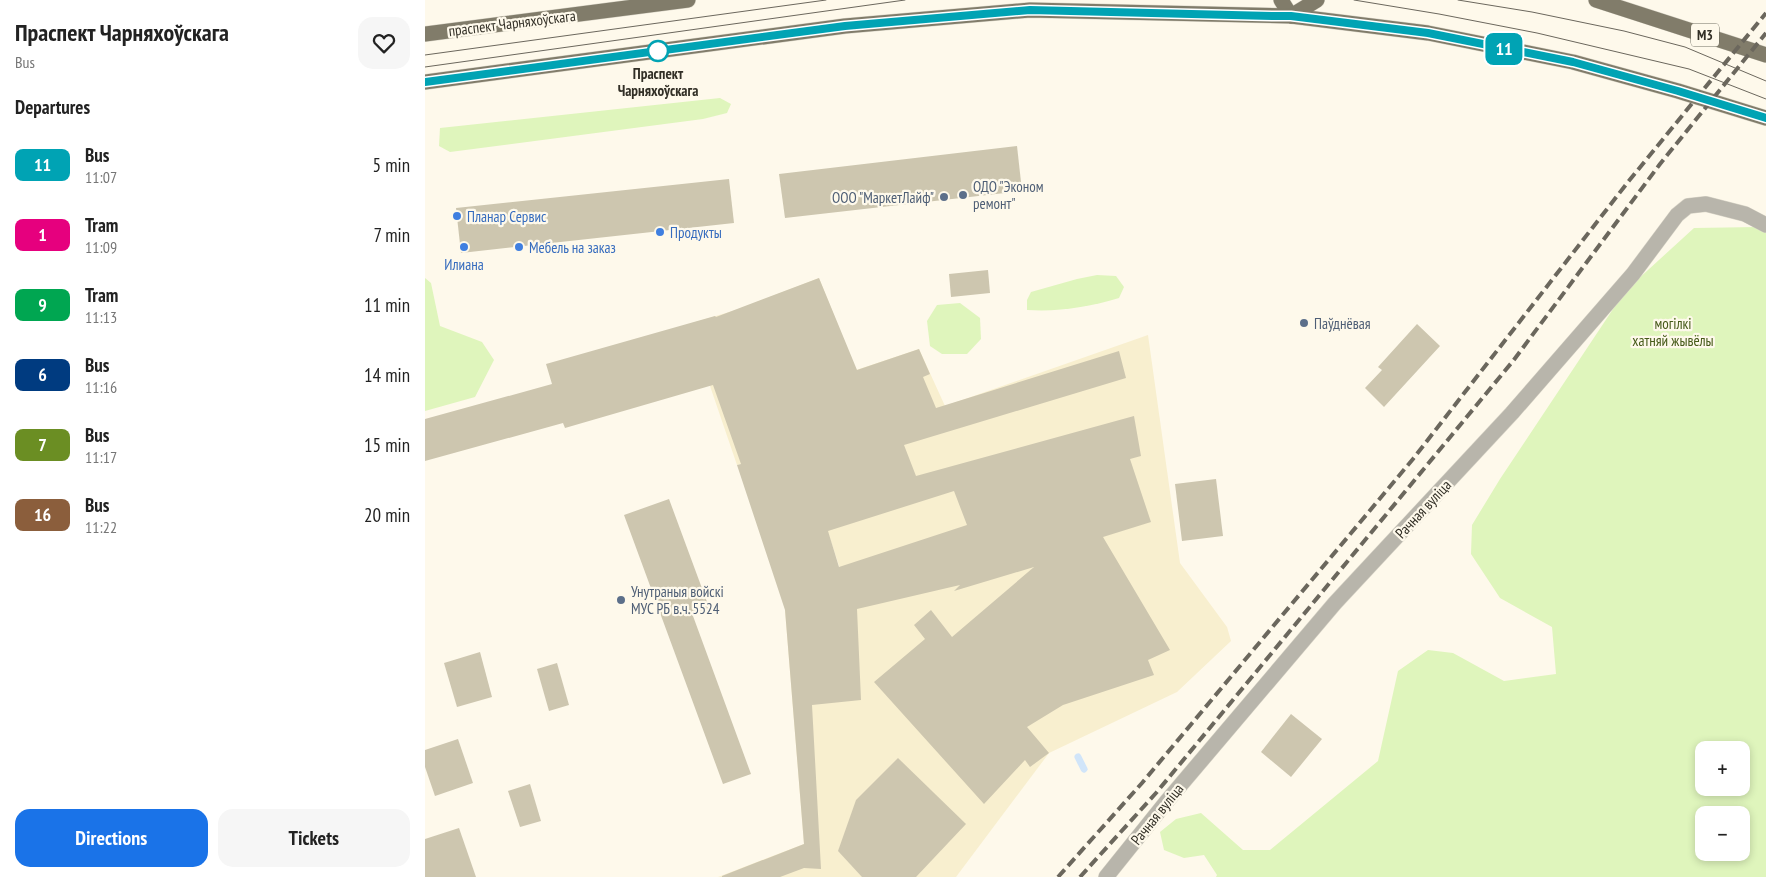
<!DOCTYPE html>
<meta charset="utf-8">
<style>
body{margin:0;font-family:"PT Sans Narrow",sans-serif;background:#f6f6f6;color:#222;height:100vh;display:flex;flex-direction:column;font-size:19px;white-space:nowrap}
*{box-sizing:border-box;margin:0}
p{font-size:16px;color:#767676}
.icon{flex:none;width:28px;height:28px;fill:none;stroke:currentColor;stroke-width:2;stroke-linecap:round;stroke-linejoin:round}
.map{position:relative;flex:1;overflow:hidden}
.sheet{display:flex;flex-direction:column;background:#fff;width:425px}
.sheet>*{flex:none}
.badge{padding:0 10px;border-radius:8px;font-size:18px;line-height:32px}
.buttons{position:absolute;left:1270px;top:741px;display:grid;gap:10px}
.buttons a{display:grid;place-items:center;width:55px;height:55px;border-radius:10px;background:#fff;box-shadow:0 2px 8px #0003;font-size:25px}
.map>.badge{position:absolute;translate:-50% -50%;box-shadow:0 0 0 2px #fff}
h2{padding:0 15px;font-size:19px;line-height:45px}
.round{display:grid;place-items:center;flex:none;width:52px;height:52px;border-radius:15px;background:#f6f6f6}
.summary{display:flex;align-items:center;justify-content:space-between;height:85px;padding:0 15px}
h1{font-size:24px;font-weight:600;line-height:38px}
.cta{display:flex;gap:10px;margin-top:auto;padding:10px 15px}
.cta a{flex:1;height:58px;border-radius:15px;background:#1a73e8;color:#fff;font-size:20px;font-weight:600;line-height:58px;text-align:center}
.cta a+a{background:#f6f6f6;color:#222}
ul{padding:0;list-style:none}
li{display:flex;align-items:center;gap:15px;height:70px;padding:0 15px}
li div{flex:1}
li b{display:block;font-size:19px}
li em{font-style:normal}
li .badge{min-width:55px;font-weight:700;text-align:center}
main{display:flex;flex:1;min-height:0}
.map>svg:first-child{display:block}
.built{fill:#f8efcf}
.green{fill:#dff5bc;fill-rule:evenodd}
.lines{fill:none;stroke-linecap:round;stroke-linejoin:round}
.stream{stroke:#d1e5f9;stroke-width:7}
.building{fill:#cdc6af;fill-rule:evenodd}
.minor-casing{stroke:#d9d5c8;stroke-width:16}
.major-casing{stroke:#d9d5c8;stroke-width:16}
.minor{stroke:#b8b5ab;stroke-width:15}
.major{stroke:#817c6a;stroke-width:15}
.tram{stroke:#6b675d;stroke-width:1}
.rail{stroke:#6b675d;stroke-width:4;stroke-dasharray:10 5;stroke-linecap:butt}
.line-casing{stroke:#fff;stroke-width:11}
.line{stroke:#00a3b4;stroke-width:8}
.stop-dot{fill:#fff;stroke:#00a3b4;stroke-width:2.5}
.service-dot{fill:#5c6f8a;stroke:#fef9eb;stroke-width:2}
.shop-dot{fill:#3f7fe0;stroke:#fef9eb;stroke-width:2}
.labels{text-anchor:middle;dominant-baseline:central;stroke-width:4.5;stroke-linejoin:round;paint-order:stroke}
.shield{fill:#fef9eb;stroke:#6f6c61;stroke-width:1}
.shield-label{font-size:14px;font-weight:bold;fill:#322f26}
.street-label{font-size:15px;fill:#322f26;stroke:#fef9eb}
.stop-label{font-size:15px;font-weight:bold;fill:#322f26;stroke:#fef9eb}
.service-label{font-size:15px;fill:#4e5e75;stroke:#fef9eb;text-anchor:start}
.shop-label{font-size:15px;fill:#366cbe;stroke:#fef9eb;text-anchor:start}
.park-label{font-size:15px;fill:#465a19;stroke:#fef9eb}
</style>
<main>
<section class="sheet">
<div class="summary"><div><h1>Праспект Чарняхоўскага</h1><p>Bus</p></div><a class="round"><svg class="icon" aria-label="heart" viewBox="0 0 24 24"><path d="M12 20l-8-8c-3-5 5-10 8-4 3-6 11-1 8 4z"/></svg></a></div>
<h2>Departures</h2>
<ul>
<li><span class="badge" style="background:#00a3b4;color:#fff">11</span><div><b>Bus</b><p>11:07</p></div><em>5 min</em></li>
<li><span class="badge" style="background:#e6007e;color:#fff">1</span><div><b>Tram</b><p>11:09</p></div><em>7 min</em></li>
<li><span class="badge" style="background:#00a651;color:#fff">9</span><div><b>Tram</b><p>11:13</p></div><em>11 min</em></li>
<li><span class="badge" style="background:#003b80;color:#fff">6</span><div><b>Bus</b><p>11:16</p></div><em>14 min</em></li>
<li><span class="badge" style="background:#6b8e23;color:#fff">7</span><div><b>Bus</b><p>11:17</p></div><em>15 min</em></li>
<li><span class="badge" style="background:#8b5e3c;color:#fff">16</span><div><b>Bus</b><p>11:22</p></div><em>20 min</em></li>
</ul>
<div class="cta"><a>Directions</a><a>Tickets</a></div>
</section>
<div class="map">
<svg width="1341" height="877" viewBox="0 0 1341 877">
<rect width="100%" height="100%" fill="#fef9eb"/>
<!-- built -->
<path class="built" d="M 394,278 L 431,370 L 494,349 L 520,406 L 723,335 L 755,563 L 802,627 L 806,641 L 752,692 L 624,753 L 531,877 L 293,877 L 379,844 L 360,610 L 422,590 L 374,445 L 312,465 L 285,386 L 267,323 L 311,310 Z"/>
<!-- green -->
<g class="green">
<path d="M 295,98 L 306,104 L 302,113 L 278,119 L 25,152 L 14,146 L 15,128 Z"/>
<path d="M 1332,227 L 1341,231 L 1341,877 L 791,877 L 792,875 L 779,855 L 759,858 L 739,850 L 735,832 L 751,819 L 776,813 L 818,850 L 845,850 L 953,761 L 973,671 L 1003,650 L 1028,653 L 1079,681 L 1131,674 L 1127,627 L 1075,598 L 1046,554 L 1047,525 L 1075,479 L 1200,291 L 1269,228 ZM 1279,750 L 1316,750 L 1316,788 L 1279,788 ZM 1279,815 L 1316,815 L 1316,852 L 1279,852 Z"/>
<path d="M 672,275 L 691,276 L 699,287 L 694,298 C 664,307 634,312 602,310 L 602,300 L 606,292 L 652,279 Z"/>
<path d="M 0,278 L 6,283 L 15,326 L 57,342 L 69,360 L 50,397 L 0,411 Z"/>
<path d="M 535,303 L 555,318 L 556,339 L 542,354 L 517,354 L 505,346 L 502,321 L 512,305 Z"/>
</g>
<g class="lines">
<!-- stream -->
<path class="stream" d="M 653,757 L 659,769"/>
</g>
<!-- building -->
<g class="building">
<path d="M 592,146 L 597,191 L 360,218 L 354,174 Z"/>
<path d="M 304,179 L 309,223 L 36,253 L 31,208 Z"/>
<path d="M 563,270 L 565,293 L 526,297 L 524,274 Z"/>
<path d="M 394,278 L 432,370 L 494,349 L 505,374 L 498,377 L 511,408 L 694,351 L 701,378 L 479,445 L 491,476 L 709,416 L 716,456 L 705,459 L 726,522 L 678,537 L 745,650 L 723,660 L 729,675 L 638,705 L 602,727 L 624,753 L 605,767 L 600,760 L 559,804 L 449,682 L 500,639 L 489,625 L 506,610 L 527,637 L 609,567 L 529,591 L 535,585 L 432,609 L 436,700 L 387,705 L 396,869 L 379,868 L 355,877 L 297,877 L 297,876 L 379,844 L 360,610 L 312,465 L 316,464 L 288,385 L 140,428 L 138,423 L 0,461 L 0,419 L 127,384 L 121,364 L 290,316 L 291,317 ZM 529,491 L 542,525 L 414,567 L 403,531 Z"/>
<path d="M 992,324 L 1015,346 L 959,407 L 940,388 L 957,370 L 953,367 Z"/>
<path d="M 791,479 L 798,536 L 757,541 L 750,484 Z"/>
<path d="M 244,499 L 285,610 L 268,616 L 326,774 L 298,784 L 199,515 Z"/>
<path d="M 55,652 L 67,697 L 32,707 L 19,663 Z"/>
<path d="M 132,663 L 144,705 L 124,711 L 112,669 Z"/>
<path d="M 866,714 L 897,739 L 866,777 L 836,752 Z"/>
<path d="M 33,739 L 48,783 L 10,796 L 0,767 L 0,750 Z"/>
<path d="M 473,758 L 541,824 L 491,877 L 437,877 L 413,851 L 431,800 Z"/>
<path d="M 105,784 L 116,821 L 95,827 L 83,791 Z"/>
<path d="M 34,828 L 51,877 L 0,877 L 0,839 Z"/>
</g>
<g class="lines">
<!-- minor casing -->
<g class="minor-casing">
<path id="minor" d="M 681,877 L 742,801 L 910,603 L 1087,413 L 1208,274 L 1252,215 L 1263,206 L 1281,204 L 1320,214 L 1341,225"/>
</g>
<!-- major casing -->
<g class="major-casing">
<g id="major">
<path d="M 856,0 L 866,16"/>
<path d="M 1171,0 L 1341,55"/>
<path d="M 866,16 L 892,0"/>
<path d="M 0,34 L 263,0"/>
<path d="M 0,82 L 420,26 L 605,10 L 866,16 L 1003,33 L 1148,62 L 1253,91 L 1341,118"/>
</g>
</g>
<!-- minor -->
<use href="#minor" class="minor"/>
<!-- major -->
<use href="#major" class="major"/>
<!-- tram -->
<g class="tram">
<path d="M 929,0 L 1014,14 L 1112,33 L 1264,69 L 1341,99"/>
<path d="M 1033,0 L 1107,12 L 1199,31 L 1260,47 L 1341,81"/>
<path d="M 0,55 L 401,0"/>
<path d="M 0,67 L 480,0"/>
</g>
<!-- rail -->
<g class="rail">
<path d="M 633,877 L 717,783 L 988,459 L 1203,182 L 1341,13"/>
<path d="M 655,877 L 731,793 L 1088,361 L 1235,164 L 1341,33"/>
</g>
</g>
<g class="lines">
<!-- line casing -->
<g class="line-casing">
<path id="line" d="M 0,82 L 420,26 L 605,10 L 849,16 L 866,16 L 1003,33 L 1148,62 L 1253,91 L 1341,118"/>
</g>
<!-- line -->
<use href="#line" class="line"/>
</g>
<!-- markers -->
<circle class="stop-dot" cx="233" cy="51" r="10"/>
<g class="service-dot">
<circle cx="538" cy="195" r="5"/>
<circle cx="519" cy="197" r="5"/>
<circle cx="879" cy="323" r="5"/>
<circle cx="196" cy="600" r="5"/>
</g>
<g class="shop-dot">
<circle cx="32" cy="216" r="5"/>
<circle cx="235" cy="232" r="5"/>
<circle cx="39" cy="247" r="5"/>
<circle cx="94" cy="247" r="5"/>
</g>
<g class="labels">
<!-- shield labels -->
<rect class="shield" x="1266" y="23.5" width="28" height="23" rx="4"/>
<g class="shield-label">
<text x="1280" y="35">М3</text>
</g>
<!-- street labels -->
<g class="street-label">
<text transform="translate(87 23) rotate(-7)">праспект Чарняхоўскага</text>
<text transform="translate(998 509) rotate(-47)">Рачная вуліца</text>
<text transform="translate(732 814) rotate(-51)">Рачная вуліца</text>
</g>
<!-- stop labels -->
<g class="stop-label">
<text x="233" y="73">Праспект<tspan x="233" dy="17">Чарняхоўскага</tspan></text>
</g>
<!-- service labels -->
<g class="service-label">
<text x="548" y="186">ОДО "Эконом<tspan x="548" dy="17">ремонт"</tspan></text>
<text x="509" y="197" text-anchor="end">ООО "МаркетЛайф"</text>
<text x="889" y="323">Паўднёвая</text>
<text x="206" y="591">Унутраныя войскі<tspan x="206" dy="17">МУС РБ в.ч. 5524</tspan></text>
</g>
<!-- shop labels -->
<g class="shop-label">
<text x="42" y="216">Планар Сервис</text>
<text x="245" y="232">Продукты</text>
<text x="104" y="247">Мебель на заказ</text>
<text x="39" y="264" text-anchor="middle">Илиана</text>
</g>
<!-- park labels -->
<g class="park-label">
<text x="1248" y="323">могілкі<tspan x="1248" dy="17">хатняй жывёлы</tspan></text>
</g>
</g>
</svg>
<div class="buttons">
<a>+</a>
<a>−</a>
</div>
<b class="badge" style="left:1079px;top:49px;background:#00a3b4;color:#fff">11</b>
</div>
</main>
